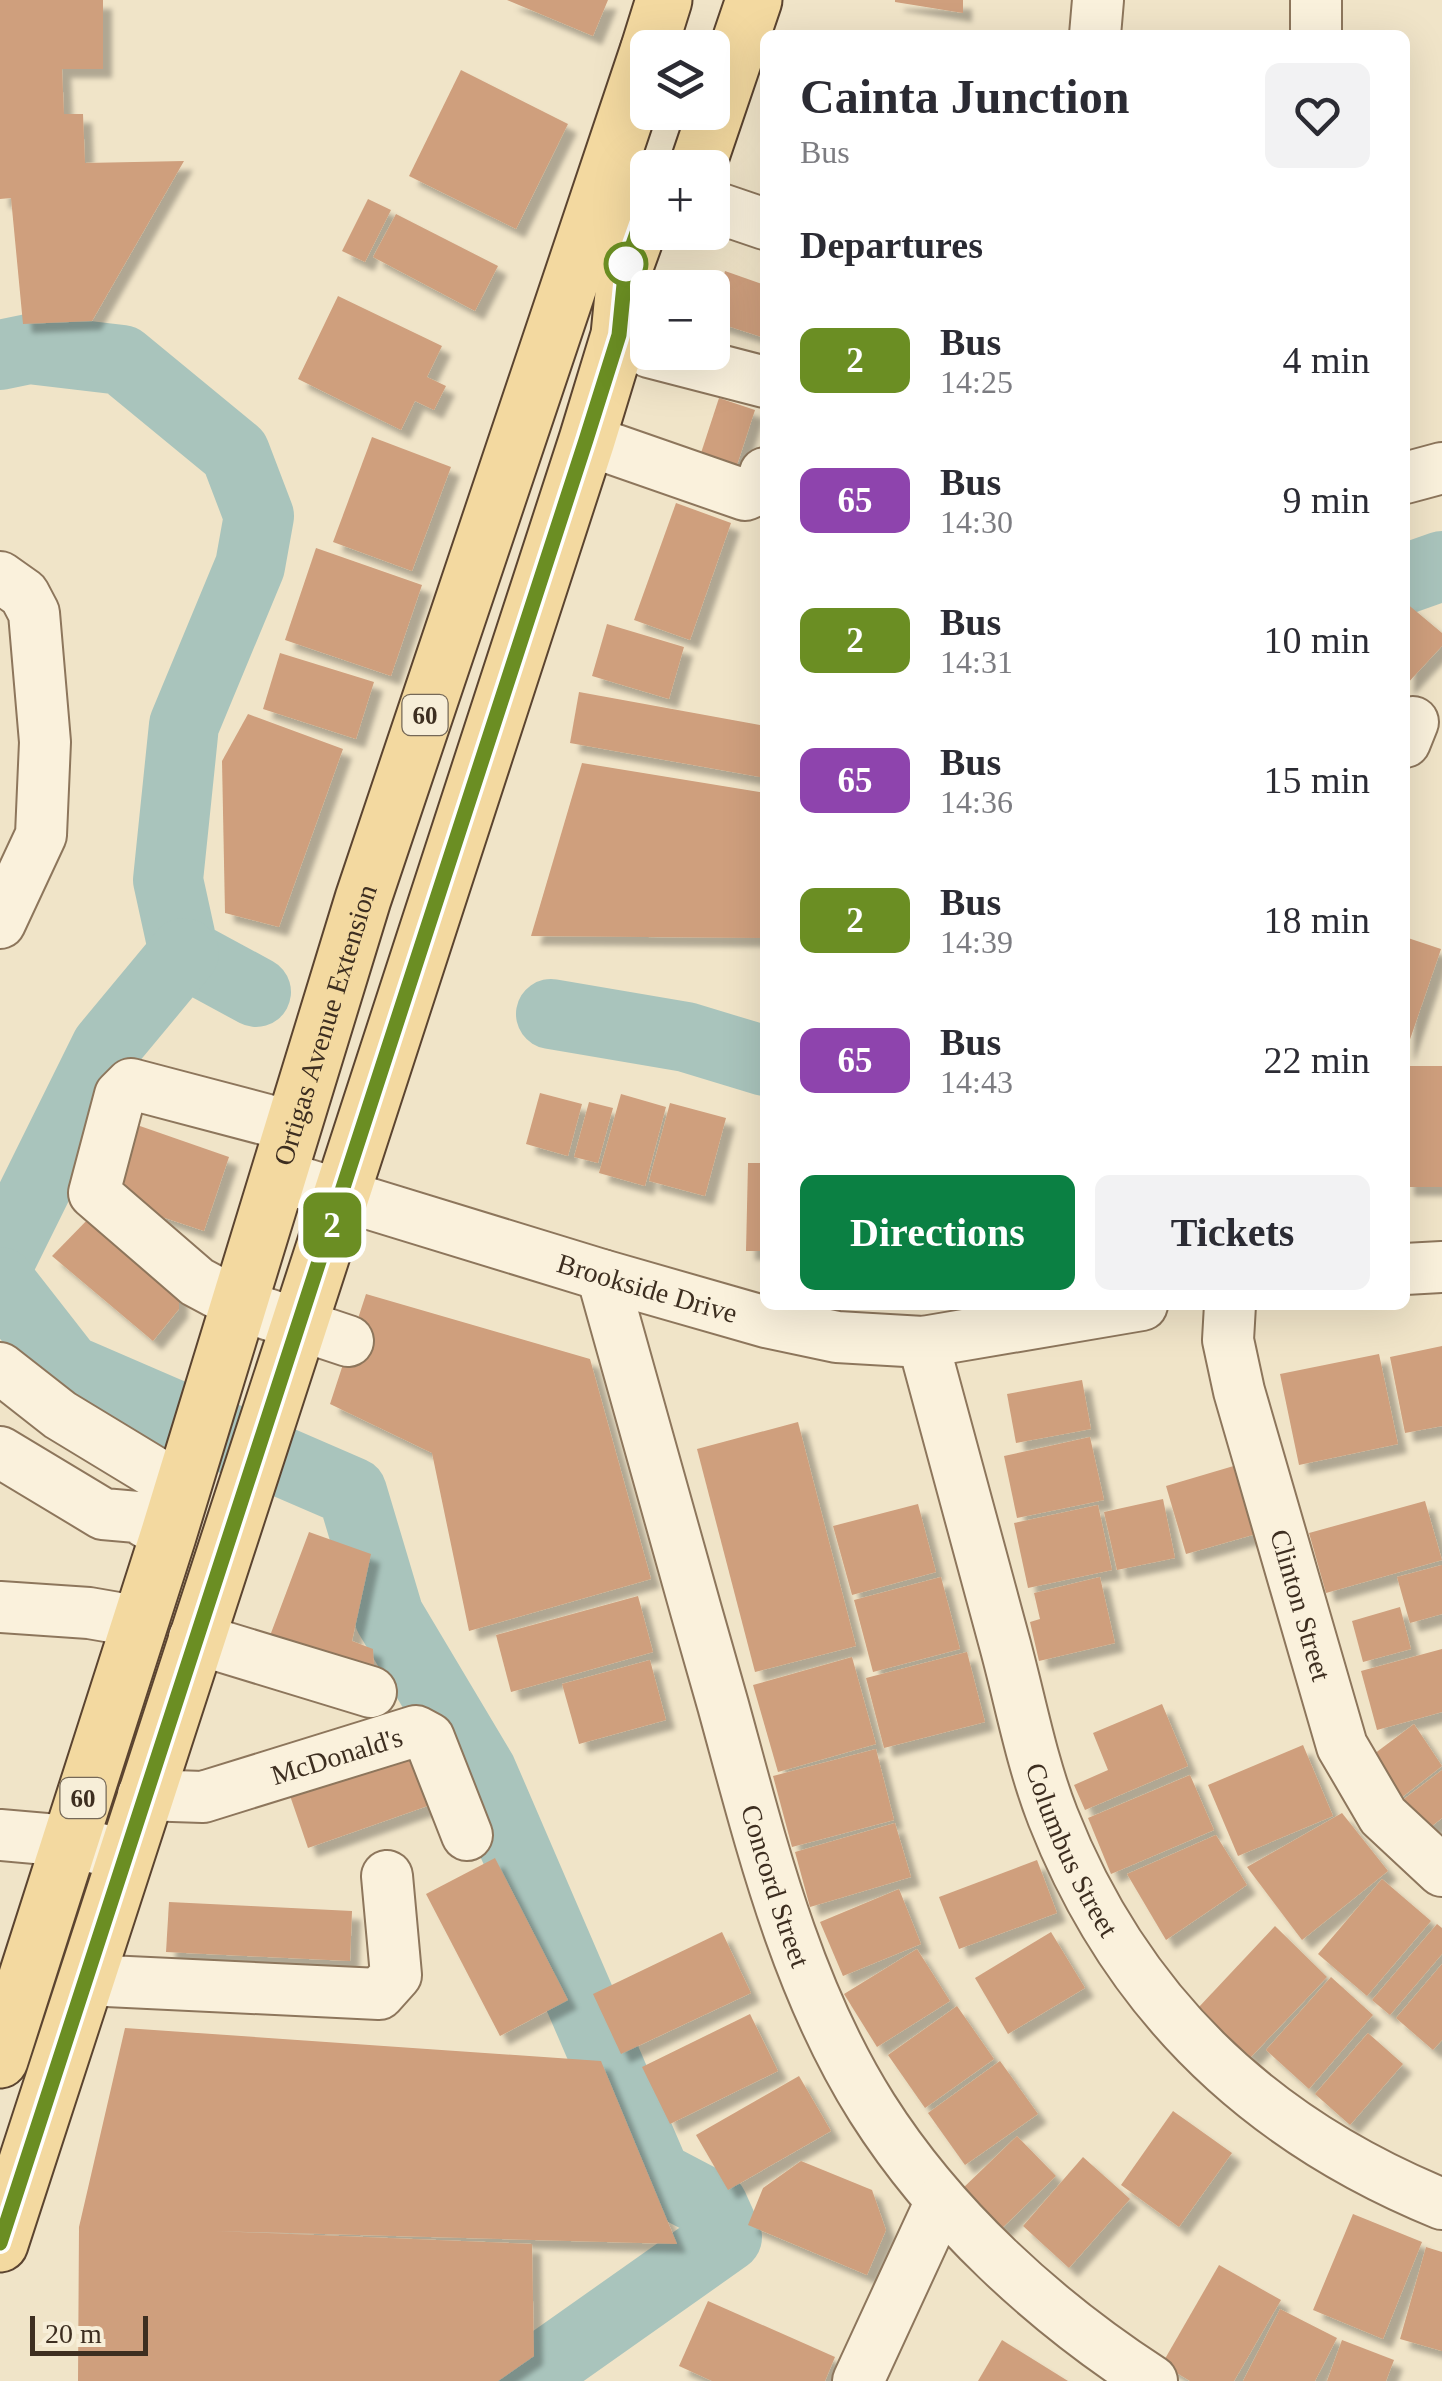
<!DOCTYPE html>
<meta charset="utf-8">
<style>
body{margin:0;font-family:Georgia,serif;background:#f2f2f3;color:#2b2b33;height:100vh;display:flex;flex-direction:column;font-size:38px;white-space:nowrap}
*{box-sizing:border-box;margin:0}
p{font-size:32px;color:#7c7c81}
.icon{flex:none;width:55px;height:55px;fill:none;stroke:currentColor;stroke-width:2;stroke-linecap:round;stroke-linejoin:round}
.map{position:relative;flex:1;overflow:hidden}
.details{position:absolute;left:760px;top:30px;width:650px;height:1280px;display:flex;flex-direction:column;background:#fff;border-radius:15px;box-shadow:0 10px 40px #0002}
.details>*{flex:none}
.badge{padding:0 20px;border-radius:15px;font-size:35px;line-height:65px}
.controls{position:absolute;left:630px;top:30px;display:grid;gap:20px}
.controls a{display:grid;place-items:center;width:100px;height:100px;border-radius:15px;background:#fff;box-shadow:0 10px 40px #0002;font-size:50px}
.scale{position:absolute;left:30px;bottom:25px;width:118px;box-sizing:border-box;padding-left:10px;border:5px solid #3d2e20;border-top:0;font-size:28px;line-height:35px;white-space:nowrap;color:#3d2e20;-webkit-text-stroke:8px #f7eed8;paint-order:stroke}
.map>.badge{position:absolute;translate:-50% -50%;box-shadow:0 0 0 5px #fff}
h2{padding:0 40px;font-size:38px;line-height:90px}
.round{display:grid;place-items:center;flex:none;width:105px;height:105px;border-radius:15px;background:#f2f2f3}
.headline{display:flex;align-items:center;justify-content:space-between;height:170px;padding:0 40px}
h1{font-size:48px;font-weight:800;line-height:75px}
.action{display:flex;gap:20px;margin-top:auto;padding:20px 40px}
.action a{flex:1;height:115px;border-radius:15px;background:#0b8043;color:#fff;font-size:40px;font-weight:800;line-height:115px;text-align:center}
.action a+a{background:#f2f2f3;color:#2b2b33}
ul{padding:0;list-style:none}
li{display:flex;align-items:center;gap:30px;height:140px;padding:0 40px}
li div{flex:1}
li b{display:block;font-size:38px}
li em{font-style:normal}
li .badge{min-width:110px;font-weight:700;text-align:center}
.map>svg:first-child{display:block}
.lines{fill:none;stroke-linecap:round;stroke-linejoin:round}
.river{stroke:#a9c4bc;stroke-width:70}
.building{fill:#cf9f7d;filter:url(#shadow)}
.minor-casing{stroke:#8d765c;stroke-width:54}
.major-casing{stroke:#5b4430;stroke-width:59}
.minor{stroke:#faf1dc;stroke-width:50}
.major{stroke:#f3d9a0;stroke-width:55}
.line-casing{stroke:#fff;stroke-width:22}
.line{stroke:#6b8e23;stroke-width:15}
.stop-dot{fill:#fff;stroke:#6b8e23;stroke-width:5}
.labels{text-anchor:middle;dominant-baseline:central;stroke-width:8;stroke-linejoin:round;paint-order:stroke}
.shield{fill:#f7eed8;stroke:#756857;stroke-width:2.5}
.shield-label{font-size:25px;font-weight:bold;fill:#3d2e20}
.street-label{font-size:28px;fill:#3d2e20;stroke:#f7eed8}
</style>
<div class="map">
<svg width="1442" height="2381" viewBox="0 0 1442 2381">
<defs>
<filter id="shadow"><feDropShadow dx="9" dy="9" stdDeviation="2.5" flood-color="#0004"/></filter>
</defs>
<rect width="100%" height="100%" fill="#f0e4c8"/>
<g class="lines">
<!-- river -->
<g class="river">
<path d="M 0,355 L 29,349 L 122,360 L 235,453 L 259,516 L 250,566 L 184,725 L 168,880 L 184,953 L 256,992"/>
<path d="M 1405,579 L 1442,566"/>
<path d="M 551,1014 L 686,1037 L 765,1061"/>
<path d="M 0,1261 L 106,1047 L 184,953"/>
<path d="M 0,1282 L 68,1369 L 352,1492 L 389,1616 L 482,1772 L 656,2176 L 713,2206 L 727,2237 L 523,2381"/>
</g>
</g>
<!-- building -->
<g class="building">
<path d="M 0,0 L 103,0 L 103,69 L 62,69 L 64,114 L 83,114 L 85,163 L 184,161 L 92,321 L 23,324 L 11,198 L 0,199 Z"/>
<path d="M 507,0 L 608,0 L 593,36 Z"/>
<path d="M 895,0 L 963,0 L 963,13 L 895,2 Z"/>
<path d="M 461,70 L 568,124 L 516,229 L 409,176 Z"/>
<path d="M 368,199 L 391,210 L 365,262 L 342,251 Z"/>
<path d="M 396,214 L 498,266 L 475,311 L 373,257 Z"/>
<path d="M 725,271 L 765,285 L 765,338 L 712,321 Z"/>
<path d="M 338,296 L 442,346 L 427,377 L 446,386 L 434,410 L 415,401 L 401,430 L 298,379 Z"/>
<path d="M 719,398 L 755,410 L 737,465 L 701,453 Z"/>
<path d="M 372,437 L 451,467 L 412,571 L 333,542 Z"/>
<path d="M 676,503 L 731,523 L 690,640 L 634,620 Z"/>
<path d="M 316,548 L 422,585 L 391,676 L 285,640 Z"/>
<path d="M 1405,602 L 1442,633 L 1442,646 L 1405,686 Z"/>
<path d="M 607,624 L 684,647 L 669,699 L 592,676 Z"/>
<path d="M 280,653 L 374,682 L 356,739 L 263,709 Z"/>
<path d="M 579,692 L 765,726 L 765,778 L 570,743 Z"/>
<path d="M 248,714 L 343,749 L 279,927 L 225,913 L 222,761 Z"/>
<path d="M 582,763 L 765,793 L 765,938 L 531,936 Z"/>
<path d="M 1405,937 L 1441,949 L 1406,1051 L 1405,1051 Z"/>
<rect x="1405" y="1066" width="37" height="121"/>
<path d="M 540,1093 L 582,1104 L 568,1156 L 526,1144 Z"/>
<path d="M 621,1094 L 666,1107 L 645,1186 L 599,1173 Z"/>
<path d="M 589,1102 L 613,1108 L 598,1163 L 574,1157 Z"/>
<path d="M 670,1103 L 726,1118 L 705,1196 L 649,1181 Z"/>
<path d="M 137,1125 L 229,1157 L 204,1231 L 111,1200 Z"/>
<path d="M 748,1163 L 765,1163 L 765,1251 L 746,1251 Z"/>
<path d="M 93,1214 L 179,1284 L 179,1309 L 153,1341 L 52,1256 Z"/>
<path d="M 366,1294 L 590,1359 L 651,1579 L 469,1631 L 432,1453 L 330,1404 Z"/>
<path d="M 1442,1346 L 1442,1426 L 1405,1433 L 1390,1357 Z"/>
<path d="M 1379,1354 L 1398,1444 L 1299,1465 L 1280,1374 Z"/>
<path d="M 1082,1380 L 1091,1429 L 1016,1443 L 1007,1394 Z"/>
<path d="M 798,1422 L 856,1646 L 755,1672 L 697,1449 Z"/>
<path d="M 1090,1437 L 1104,1500 L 1017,1518 L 1004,1456 Z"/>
<path d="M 1237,1465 L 1256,1534 L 1186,1554 L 1166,1486 Z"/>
<path d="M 1163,1499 L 1175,1558 L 1117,1570 L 1104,1512 Z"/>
<path d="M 1425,1501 L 1442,1560 L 1326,1593 L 1309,1533 Z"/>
<path d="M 918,1504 L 936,1572 L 852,1595 L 833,1526 Z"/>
<path d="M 1098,1505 L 1112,1570 L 1028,1588 L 1014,1523 Z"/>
<path d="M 309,1532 L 371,1554 L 352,1641 L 373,1649 L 375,1680 L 262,1657 Z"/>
<path d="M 1442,1565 L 1442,1614 L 1410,1623 L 1397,1577 Z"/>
<path d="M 941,1577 L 960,1649 L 873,1672 L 854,1600 Z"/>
<path d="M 1100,1577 L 1115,1643 L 1039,1661 L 1030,1622 L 1040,1619 L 1034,1593 Z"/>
<path d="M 638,1596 L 653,1652 L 511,1692 L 496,1635 Z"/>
<path d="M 1400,1607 L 1411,1649 L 1363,1662 L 1352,1621 Z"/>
<path d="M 1442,1649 L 1442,1712 L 1377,1730 L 1361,1671 Z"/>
<path d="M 967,1652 L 985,1722 L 884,1748 L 866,1678 Z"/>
<path d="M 852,1657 L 876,1744 L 778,1772 L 753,1685 Z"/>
<path d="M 650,1660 L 666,1720 L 579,1744 L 562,1684 Z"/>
<path d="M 1162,1704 L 1188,1766 L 1085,1810 L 1074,1785 L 1108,1770 L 1093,1733 Z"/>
<path d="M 1414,1724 L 1442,1766 L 1397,1801 L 1366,1760 Z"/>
<path d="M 414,1742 L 436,1803 L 308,1848 L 287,1787 Z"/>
<path d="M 1303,1745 L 1333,1816 L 1238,1856 L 1208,1785 Z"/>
<path d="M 876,1749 L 894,1820 L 792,1847 L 773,1776 Z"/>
<path d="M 1442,1770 L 1442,1818 L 1427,1830 L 1404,1799 Z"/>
<path d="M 1190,1775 L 1214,1830 L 1111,1874 L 1088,1818 Z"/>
<path d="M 1342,1813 L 1388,1871 L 1302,1940 L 1247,1867 Z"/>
<path d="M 895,1823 L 911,1877 L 810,1907 L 795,1852 Z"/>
<path d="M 1216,1835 L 1247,1885 L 1166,1940 L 1127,1874 Z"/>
<path d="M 495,1858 L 568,2000 L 500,2036 L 426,1894 Z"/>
<path d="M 1037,1860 L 1057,1913 L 959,1949 L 939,1897 Z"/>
<path d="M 1382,1879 L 1431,1921 L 1367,1996 L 1318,1954 Z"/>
<path d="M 899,1889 L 921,1944 L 843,1976 L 820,1922 Z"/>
<path d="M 169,1902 L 352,1911 L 350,1961 L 166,1952 Z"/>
<path d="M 1437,1924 L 1442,1928 L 1442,1954 L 1390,2015 L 1372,2000 Z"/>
<path d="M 1275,1926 L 1327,1977 L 1250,2058 L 1198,2008 Z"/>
<path d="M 722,1932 L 751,1993 L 621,2054 L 593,1994 Z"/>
<path d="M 1051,1932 L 1085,1988 L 1008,2034 L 975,1978 Z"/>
<path d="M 917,1949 L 950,2001 L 877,2047 L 844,1994 Z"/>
<path d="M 1442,1964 L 1442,2040 L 1433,2050 L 1396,2018 Z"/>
<path d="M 1331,1977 L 1373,2015 L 1309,2089 L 1266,2050 Z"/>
<path d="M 957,2006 L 994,2059 L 925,2108 L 888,2055 Z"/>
<path d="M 750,2014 L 778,2071 L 670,2124 L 642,2067 Z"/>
<path d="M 125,2028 L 601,2061 L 677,2244 L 215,2231 L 532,2244 L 534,2356 L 498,2381 L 78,2381 L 79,2227 Z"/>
<path d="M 1368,2033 L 1403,2064 L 1350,2125 L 1315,2094 Z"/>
<path d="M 1000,2061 L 1038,2114 L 965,2165 L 928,2113 Z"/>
<path d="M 799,2076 L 831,2131 L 728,2190 L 696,2135 Z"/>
<path d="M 1173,2111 L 1232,2153 L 1179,2227 L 1121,2185 Z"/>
<path d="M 1017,2136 L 1056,2176 L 1000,2230 L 961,2190 Z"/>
<path d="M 1083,2157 L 1130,2199 L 1069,2268 L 1023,2226 Z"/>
<path d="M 801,2161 L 872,2190 L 886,2230 L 867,2275 L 748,2225 L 763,2188 Z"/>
<path d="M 1353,2214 L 1422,2242 L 1383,2339 L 1313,2310 Z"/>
<path d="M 1426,2247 L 1442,2252 L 1442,2351 L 1400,2339 Z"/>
<path d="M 1219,2265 L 1281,2300 L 1234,2381 L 1190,2381 L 1162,2364 Z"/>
<path d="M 708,2301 L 835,2357 L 825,2381 L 712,2381 L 679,2366 Z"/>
<path d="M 1280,2309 L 1337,2338 L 1315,2381 L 1243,2381 Z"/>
<path d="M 1002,2340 L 1068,2381 L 978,2381 Z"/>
<path d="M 1342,2340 L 1394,2360 L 1386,2381 L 1327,2381 Z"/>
</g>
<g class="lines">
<!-- minor casing -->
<g class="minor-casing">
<g id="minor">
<path d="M 1095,35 L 1098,0"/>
<path d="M 1316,35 L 1316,0"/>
<path d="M 712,206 L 765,224"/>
<path d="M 649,352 L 765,382"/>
<path d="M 587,440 L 745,495 L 761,488 L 765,473"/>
<path d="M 1405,478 L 1442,468"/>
<path d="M 0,577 L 24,594 L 34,613 L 45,742 L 41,835 L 0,923"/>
<path d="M 1405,742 L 1413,722"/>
<path d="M 294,1127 L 131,1084 L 120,1095 L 94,1193 L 197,1282 L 240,1305 L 348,1341"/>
<path id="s1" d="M 279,1176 L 602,1275 L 766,1322 L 837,1337 L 923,1342 L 1142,1305"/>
<path d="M 1405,1269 L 1442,1267"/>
<path id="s2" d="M 602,1275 C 642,1419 682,1562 723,1705 C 761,1843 795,1986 872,2108 C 941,2217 1044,2311 1152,2381"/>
<path id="s3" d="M 1230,1305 L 1228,1340 L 1239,1391 L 1342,1746 L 1383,1816 L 1442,1871"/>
<path id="s4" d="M 923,1342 C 950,1442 977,1542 1004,1641 C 1020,1699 1031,1761 1053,1817 C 1126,2003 1258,2129 1442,2204"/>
<path d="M 0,1368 L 60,1415 L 182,1489"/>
<path d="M 0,1452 L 103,1514 L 137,1517 L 168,1536"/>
<path d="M 0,1607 L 89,1613 L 141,1622"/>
<path d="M 194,1638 L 371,1692"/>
<path id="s5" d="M 143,1795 L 203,1797 L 416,1731 L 429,1738 L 467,1835"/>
<path d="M 0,1835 L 69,1841 L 123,1855"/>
<path d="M 86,1980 L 379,1994 L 396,1975 L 387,1876"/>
<path d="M 858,2381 L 941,2201"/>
</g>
</g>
<!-- major casing -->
<g class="major-casing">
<g id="major">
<path d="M 649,48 L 664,0"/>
<path d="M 697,168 L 754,0"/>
<path id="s6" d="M 0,2060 L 168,1536 L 363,899 L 648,51"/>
<path d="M 0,2244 L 587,440 L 619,335 L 626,264 L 648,203"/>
</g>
</g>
<!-- minor -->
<use href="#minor" class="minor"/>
<!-- major -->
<use href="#major" class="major"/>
</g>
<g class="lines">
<!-- line casing -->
<g class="line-casing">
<path id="line" d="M 0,2243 L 586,440 L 619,335 L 626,264 L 648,202"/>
</g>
<!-- line -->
<use href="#line" class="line"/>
</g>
<!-- markers -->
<circle class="stop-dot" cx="626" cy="264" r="20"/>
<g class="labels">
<!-- shield labels -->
<g class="shield">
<rect x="402.5" y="695" width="45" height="40" rx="8"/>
<rect x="60.5" y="1778" width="45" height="40" rx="8"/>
</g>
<g class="shield-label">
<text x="425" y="715">60</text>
<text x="83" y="1798">60</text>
</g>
<!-- street labels -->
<g class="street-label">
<text stroke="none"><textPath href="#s6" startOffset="1085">Ortigas Avenue Extension</textPath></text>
<text stroke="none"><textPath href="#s1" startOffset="385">Brookside Drive</textPath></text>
<text stroke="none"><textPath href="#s3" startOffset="310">Clinton Street</textPath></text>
<text stroke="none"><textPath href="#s5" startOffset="200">McDonald's</textPath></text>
<text stroke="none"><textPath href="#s4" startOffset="530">Columbus Street</textPath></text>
<text stroke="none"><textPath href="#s2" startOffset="635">Concord Street</textPath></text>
</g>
</g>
</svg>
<div class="controls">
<a><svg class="icon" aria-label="layers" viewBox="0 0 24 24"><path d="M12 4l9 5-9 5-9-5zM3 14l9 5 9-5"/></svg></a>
<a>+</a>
<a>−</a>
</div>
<div class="scale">20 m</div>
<b class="badge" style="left:332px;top:1225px;background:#6b8e23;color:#fff">2</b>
<section class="details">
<div class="headline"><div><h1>Cainta Junction</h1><p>Bus</p></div><a class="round"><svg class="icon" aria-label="heart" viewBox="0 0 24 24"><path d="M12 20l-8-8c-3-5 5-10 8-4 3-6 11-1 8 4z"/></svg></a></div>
<h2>Departures</h2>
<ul>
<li><span class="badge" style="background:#6b8e23;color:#fff">2</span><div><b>Bus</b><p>14:25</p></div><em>4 min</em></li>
<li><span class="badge" style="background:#8e44ad;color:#fff">65</span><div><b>Bus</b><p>14:30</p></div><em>9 min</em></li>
<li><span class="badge" style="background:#6b8e23;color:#fff">2</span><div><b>Bus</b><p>14:31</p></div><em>10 min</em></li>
<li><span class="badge" style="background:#8e44ad;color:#fff">65</span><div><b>Bus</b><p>14:36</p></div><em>15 min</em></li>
<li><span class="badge" style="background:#6b8e23;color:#fff">2</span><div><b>Bus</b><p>14:39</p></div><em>18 min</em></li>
<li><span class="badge" style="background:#8e44ad;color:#fff">65</span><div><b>Bus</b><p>14:43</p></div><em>22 min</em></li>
</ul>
<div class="action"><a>Directions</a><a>Tickets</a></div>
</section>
</div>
